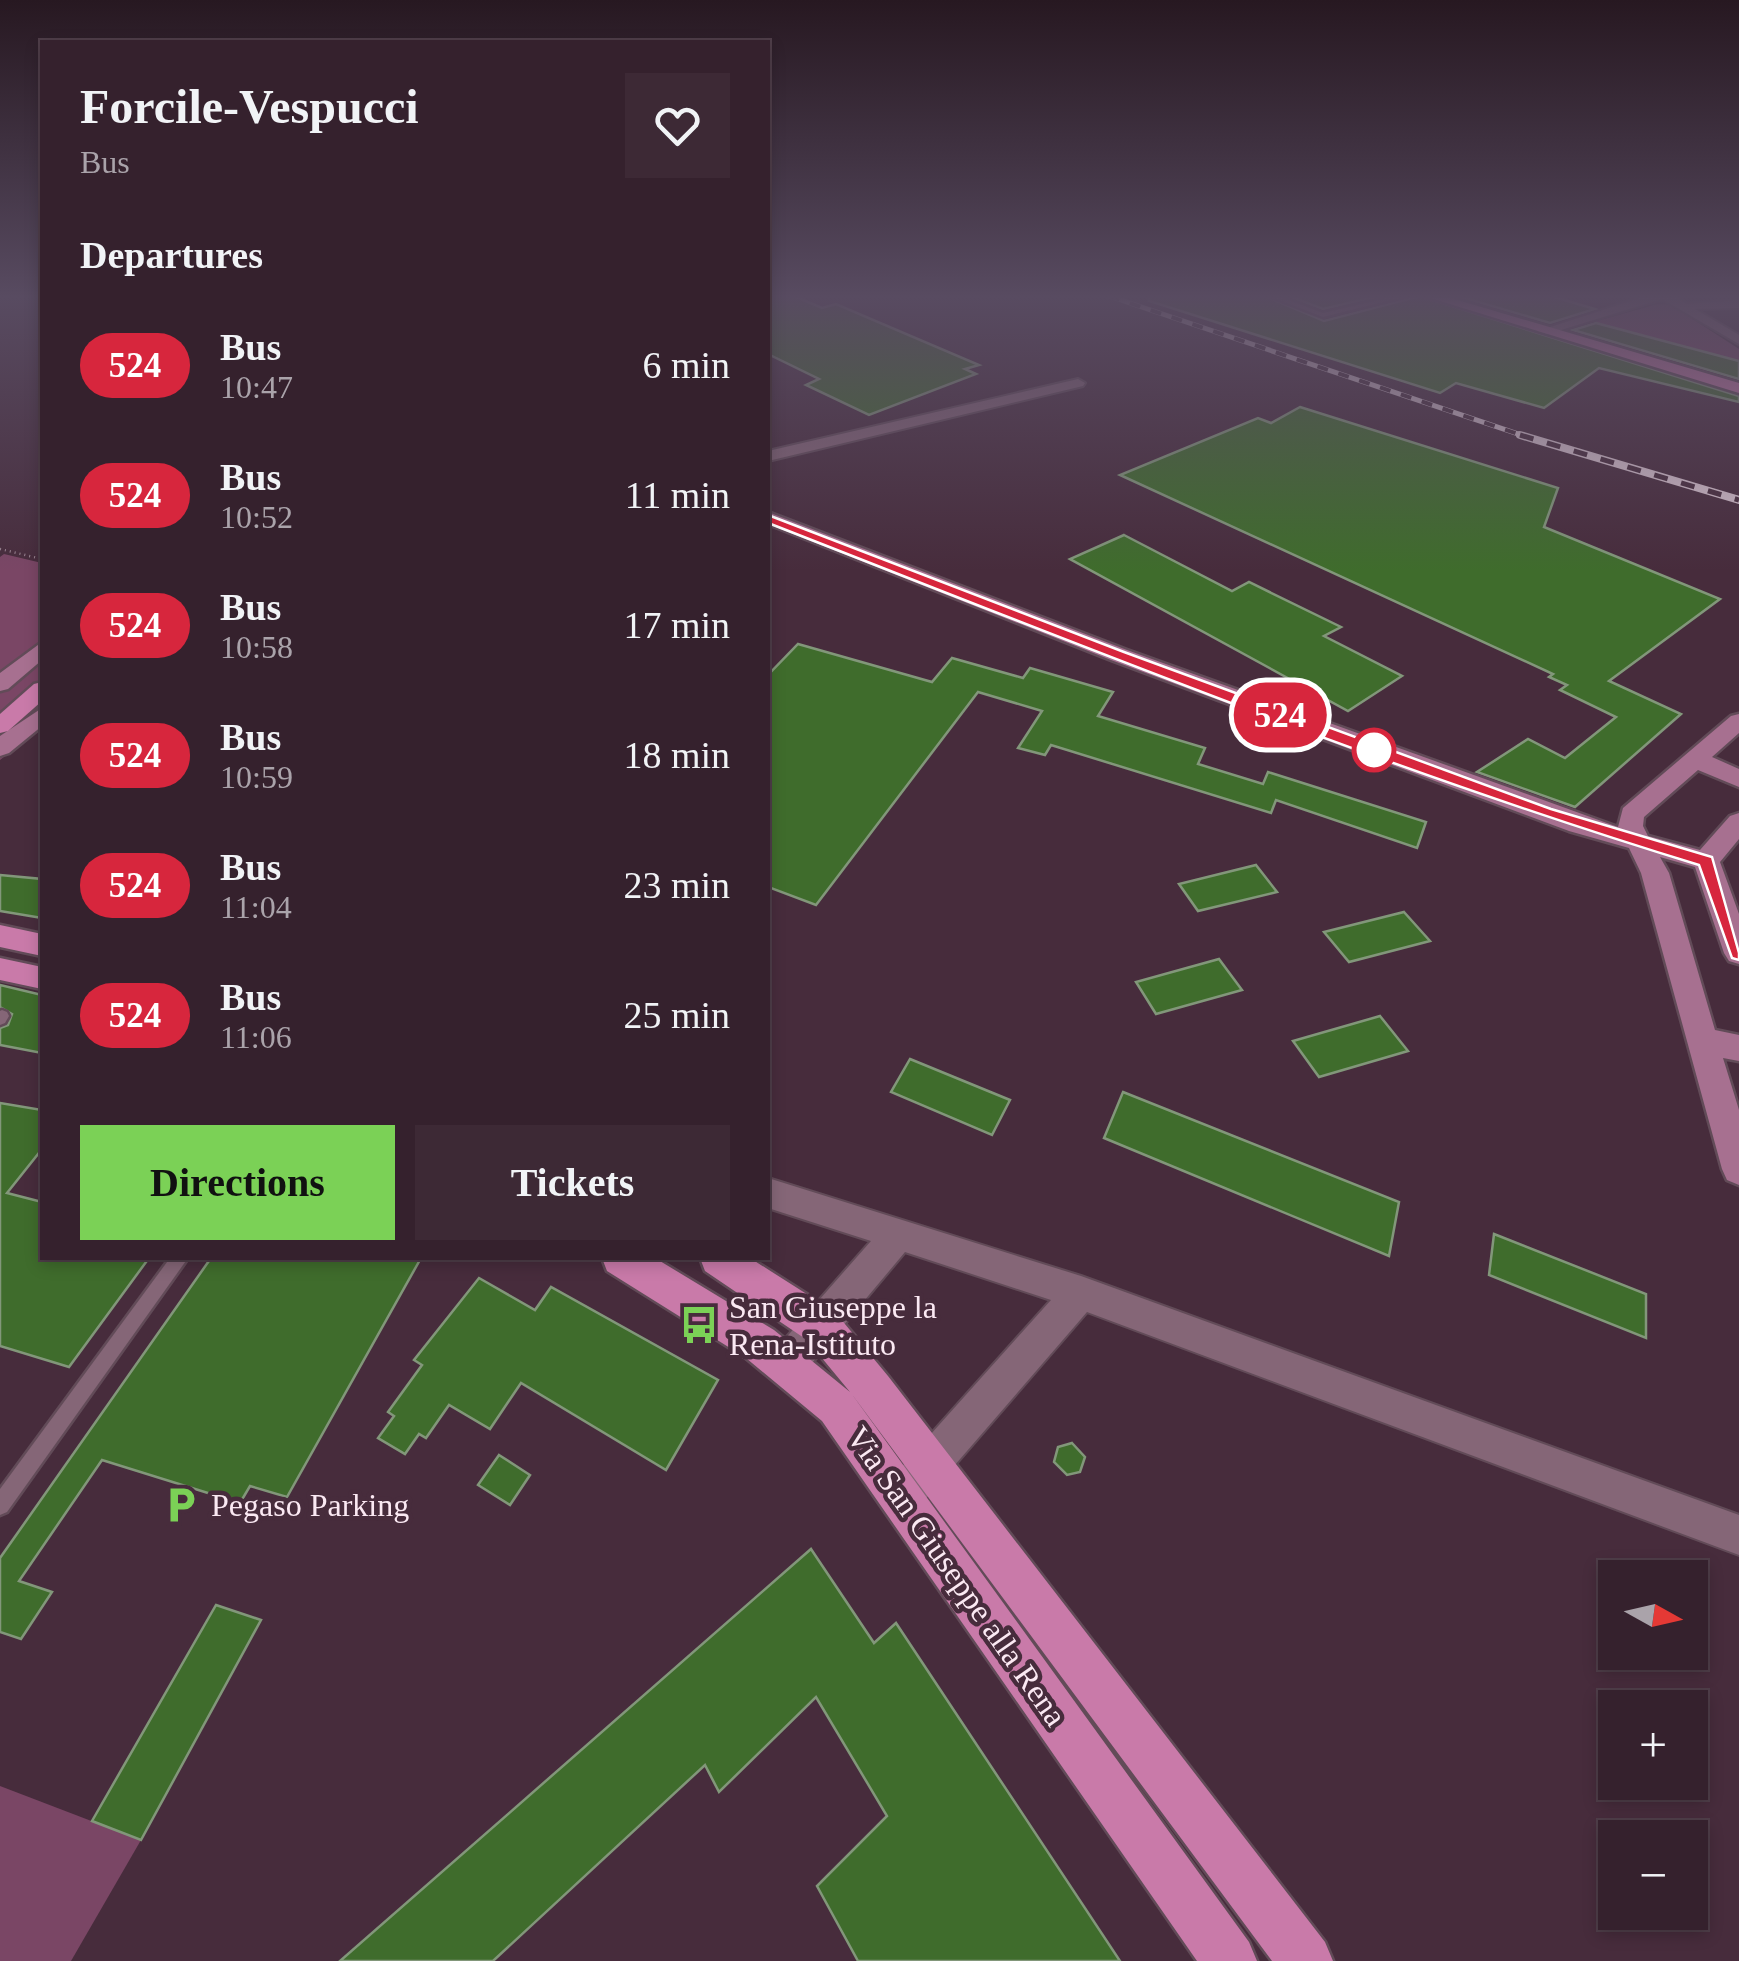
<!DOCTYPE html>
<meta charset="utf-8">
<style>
body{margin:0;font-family:Georgia,serif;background:#3d2935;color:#f1f3f6;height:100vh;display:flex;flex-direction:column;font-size:38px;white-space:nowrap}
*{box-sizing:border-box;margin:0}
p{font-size:32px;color:#aaa3aa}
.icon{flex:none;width:55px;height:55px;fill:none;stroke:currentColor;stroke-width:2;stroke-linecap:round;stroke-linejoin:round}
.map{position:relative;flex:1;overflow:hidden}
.details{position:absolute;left:40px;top:40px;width:730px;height:1220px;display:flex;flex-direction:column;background:#35212d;border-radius:0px;box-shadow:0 5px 15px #0003,0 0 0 2px #4f3e49}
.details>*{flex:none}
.badge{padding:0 20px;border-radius:32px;font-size:35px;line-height:65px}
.needle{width:65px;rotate:98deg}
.buttons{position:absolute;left:1598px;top:1560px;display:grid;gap:20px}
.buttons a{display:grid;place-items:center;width:110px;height:110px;border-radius:0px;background:#35212d;box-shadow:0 5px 15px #0003,0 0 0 2px #4f3e49;font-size:50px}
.map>.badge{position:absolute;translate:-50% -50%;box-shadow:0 0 0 5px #fff}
h2{padding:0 40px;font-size:38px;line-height:90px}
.round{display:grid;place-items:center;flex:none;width:105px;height:105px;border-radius:0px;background:#3d2935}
.overview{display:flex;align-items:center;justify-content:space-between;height:170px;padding:0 40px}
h1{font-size:48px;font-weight:700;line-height:75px}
.cta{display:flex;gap:20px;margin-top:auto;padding:20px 40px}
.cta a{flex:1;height:115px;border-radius:0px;background:#7bd156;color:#111;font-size:40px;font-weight:700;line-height:115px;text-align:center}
.cta a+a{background:#3d2935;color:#f1f3f6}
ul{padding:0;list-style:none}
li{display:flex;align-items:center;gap:30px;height:130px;padding:0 40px}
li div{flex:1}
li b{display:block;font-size:38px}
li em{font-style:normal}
li .badge{min-width:110px;font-weight:700;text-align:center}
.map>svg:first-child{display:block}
.green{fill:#7a4665}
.building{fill:#3f6c2c;stroke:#82977a;stroke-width:2.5}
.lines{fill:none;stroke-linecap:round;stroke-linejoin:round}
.lane-casing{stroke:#624b58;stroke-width:5}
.street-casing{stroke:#624b58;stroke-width:4}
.secondary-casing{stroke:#624b58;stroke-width:5}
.primary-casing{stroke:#624b58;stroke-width:5}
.path{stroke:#9e8895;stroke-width:2.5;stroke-dasharray:1 4;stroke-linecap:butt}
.lane{fill:#856677;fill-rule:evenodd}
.street{fill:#856677;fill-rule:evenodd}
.secondary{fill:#a77090;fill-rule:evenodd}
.primary{fill:#c97aa9;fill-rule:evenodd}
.rail-far1-casing{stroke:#d6c2cd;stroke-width:5}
.rail-casing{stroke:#d6c2cd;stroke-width:8}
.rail-far1{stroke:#472c3c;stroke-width:4;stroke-dasharray:11;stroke-linecap:butt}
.rail{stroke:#472c3c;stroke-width:5;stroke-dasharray:14;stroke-linecap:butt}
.line{fill:#d7263d;stroke:#fff;stroke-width:2.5}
.stop-dot{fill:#fff;stroke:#d7263d;stroke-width:5}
.labels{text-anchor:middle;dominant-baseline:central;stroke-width:9;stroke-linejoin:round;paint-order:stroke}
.near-poi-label{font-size:32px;fill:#fbe9f3;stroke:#472c3c;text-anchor:start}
.near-street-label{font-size:32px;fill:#fbe9f3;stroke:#472c3c}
</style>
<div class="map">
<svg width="1739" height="1961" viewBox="0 0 1739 1961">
<rect width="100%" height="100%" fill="#472c3c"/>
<!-- green -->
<g class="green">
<path d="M 1658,304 L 1671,305 L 1739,349 L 1739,361 L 1593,322 Z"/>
<path d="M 4,554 L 42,563 L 42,726 L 0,760 L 0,557 Z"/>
<path d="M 0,1786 L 141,1840 L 71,1961 L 0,1961 Z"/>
</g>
<!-- building -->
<g class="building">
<path d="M 768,296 L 794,296 L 822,308 L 836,304 L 979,365 L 965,369 L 976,374 L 869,415 L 806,385 L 819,379 L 768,354 Z"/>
<path d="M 1150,296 L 1265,296 L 1324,321 L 1420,296 L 1739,396 L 1739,402 L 1599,368 L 1544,408 L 1456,383 L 1440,393 L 1149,301 Z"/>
<path d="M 1289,296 L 1379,296 L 1323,309 Z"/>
<path d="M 1458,296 L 1551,296 L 1595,309 L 1550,323 Z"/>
<path d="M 1596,323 L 1739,361 L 1739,379 L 1573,330 Z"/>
<path d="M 1300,407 L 1558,488 L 1544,527 L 1720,599 L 1609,681 L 1681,714 L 1575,807 L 1477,772 L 1528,739 L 1565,758 L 1616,717 L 1560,690 L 1567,685 L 1549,677 L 1553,674 L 1120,475 L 1258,418 L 1271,423 Z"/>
<path d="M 1124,535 L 1232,591 L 1249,582 L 1341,627 L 1324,636 L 1402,676 L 1348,711 L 1070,559 Z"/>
<path d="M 798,644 L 932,682 L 952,658 L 1023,678 L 1030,668 L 1113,692 L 1098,716 L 1205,748 L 1198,764 L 1263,784 L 1268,772 L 1426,822 L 1417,848 L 1276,800 L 1271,813 L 1051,745 L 1045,755 L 1018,748 L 1042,711 L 978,692 L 816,905 L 768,887 L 768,675 Z"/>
<path d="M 1256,865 L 1277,892 L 1198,911 L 1179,884 Z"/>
<path d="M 0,875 L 42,879 L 42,918 L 0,911 Z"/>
<path d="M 1404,912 L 1430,941 L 1349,962 L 1324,932 Z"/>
<path d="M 1219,959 L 1242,990 L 1156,1014 L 1136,982 Z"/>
<path d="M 0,985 L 42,995 L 42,1053 L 0,1045 L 0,1028 L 8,1025 L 12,1014 L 0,1007 Z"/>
<path d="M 1380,1016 L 1408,1051 L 1319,1077 L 1293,1041 Z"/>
<path d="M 910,1059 L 1010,1100 L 992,1135 L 891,1092 Z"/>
<path d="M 1123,1092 L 1399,1202 L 1389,1256 L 1104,1138 Z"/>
<path d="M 0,1103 L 42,1110 L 42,1149 L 7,1193 L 42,1202 L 42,1258 L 149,1258 L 69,1367 L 0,1346 Z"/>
<path d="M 1494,1234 L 1646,1294 L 1646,1338 L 1489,1275 Z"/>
<path d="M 211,1258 L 421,1258 L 287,1497 L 250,1486 L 240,1503 L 102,1460 L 19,1581 L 52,1592 L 21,1639 L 0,1632 L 0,1558 Z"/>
<path d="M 479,1278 L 535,1310 L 551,1287 L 718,1380 L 666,1470 L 521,1383 L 490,1429 L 449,1405 L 426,1438 L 419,1434 L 405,1454 L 378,1438 L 394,1416 L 388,1412 L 422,1365 L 414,1360 Z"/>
<path d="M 1072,1443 L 1085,1457 L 1080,1472 L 1067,1475 L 1054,1462 L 1058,1447 Z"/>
<path d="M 499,1455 L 530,1475 L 510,1505 L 478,1485 Z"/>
<path d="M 811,1549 L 874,1643 L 896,1623 L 1120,1961 L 858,1961 L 817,1886 L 887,1816 L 816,1697 L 719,1792 L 705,1765 L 493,1961 L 340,1961 Z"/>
<path d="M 216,1605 L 261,1620 L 141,1840 L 92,1821 Z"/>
</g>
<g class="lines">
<!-- lane casing -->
<g class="lane-casing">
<g id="lane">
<path d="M 1269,296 L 1278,296 L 1323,313 L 1396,296 L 1407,296 L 1323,317 Z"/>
<path d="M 2,1010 L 7,1012 L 9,1016 L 5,1023 L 0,1025 L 0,1011 Z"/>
<path d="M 170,1258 L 188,1258 L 7,1512 L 0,1515 L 0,1489 Z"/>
</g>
</g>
<!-- street casing -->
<g class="street-casing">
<g id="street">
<path d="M 1646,296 L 1674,296 L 1687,304 L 1739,300 L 1739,308 L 1695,309 L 1739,335 L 1739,344 L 1662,299 L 1548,334 L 1538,331 Z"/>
<path d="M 1078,379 L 1085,383 L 1083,386 L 768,461 L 768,451 Z"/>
<path d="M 768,1178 L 1081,1276 L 1739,1515 L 1739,1555 L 1087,1312 L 916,1510 L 902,1516 L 888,1510 L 882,1496 L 888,1482 L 1051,1300 L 905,1252 L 802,1375 L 789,1380 L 776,1375 L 771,1362 L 776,1349 L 871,1241 L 768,1208 Z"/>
</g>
</g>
<!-- secondary casing -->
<g class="secondary-casing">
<g id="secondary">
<path d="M 768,512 L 1127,650 L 1618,827 L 1623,808 L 1731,716 L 1739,714 L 1739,733 L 1712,757 L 1739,769 L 1739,787 L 1698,770 L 1644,817 L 1643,826 L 1648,836 L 1700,850 L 1730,816 L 1739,813 L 1739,839 L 1720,862 L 1739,914 L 1739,964 L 1729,961 L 1724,953 L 1695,867 L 1660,857 L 1669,873 L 1715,1030 L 1739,1035 L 1739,1061 L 1723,1058 L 1739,1110 L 1739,1185 L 1727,1180 L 1722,1169 L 1641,873 L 1629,848 L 1569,831 L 1111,660 L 768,524 Z"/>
<path d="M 42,642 L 42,660 L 8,689 L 0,691 L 0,673 Z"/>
<path d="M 42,708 L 42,726 L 9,753 L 0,756 L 0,736 Z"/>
</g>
</g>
<!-- primary casing -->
<g class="primary-casing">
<g id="primary">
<path d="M 1424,296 L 1444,296 L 1739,383 L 1739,393 Z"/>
<path d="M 42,682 L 42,701 L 8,731 L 0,733 L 0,714 L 34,684 Z"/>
<path d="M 0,925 L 42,934 L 42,956 L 0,947 Z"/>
<path d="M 0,958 L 42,967 L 42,989 L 0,980 Z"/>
<path d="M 602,1258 L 655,1258 L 774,1330 L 850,1392 L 807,1340 L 705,1271 L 700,1258 L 750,1258 L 835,1312 L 888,1376 L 1325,1942 L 1333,1961 L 1272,1961 L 851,1393 L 1249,1942 L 1257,1961 L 1197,1961 L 822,1421 L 746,1358 L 607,1271 Z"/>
</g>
</g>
<!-- path -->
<path class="path" d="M 0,549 L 42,559"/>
<!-- lane -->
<use href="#lane" class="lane"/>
<!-- street -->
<use href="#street" class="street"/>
<!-- secondary -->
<use href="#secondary" class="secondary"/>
<!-- primary -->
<use href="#primary" class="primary"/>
<!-- rail-far1 casing -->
<g class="rail-far1-casing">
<path id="rail-far1" d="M 1109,296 L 1527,437"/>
</g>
<!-- rail casing -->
<g class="rail-casing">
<path id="rail" d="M 1520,435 L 1739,500"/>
</g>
<!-- rail-far1 -->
<use href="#rail-far1" class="rail-far1"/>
<!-- rail -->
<use href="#rail" class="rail"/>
</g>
<!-- sky -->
<linearGradient id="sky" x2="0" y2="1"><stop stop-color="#271821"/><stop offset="0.52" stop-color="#584b61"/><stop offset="1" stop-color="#584b61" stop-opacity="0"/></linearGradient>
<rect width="1739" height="571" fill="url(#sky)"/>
<!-- line -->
<path class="line" d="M 768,515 L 1124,652 L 1551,809 L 1712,857 L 1739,953 L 1739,960 L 1732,958 L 1699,865 C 1381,768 1073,642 763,521 Z"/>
<!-- icons -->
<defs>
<g id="bus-bare" transform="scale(3)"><path d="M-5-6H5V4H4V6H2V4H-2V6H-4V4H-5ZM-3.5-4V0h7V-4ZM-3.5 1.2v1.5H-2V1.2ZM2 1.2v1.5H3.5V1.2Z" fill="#7bd156" stroke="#472c3c" stroke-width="2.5" paint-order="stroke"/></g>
<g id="parking-bare" transform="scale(3)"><path d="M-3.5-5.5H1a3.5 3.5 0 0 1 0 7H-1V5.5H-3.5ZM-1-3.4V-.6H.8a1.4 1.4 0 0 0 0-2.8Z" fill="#7bd156" stroke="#472c3c" stroke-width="2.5" paint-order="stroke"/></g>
</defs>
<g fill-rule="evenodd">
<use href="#bus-bare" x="699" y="1325"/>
<use href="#parking-bare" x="181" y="1505"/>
</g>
<!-- markers -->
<circle class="stop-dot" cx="1374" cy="750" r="20"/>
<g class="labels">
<!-- near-poi labels -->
<g class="near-poi-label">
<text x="729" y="1307">San Giuseppe la<tspan x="729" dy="37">Rena-Istituto</tspan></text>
<text x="211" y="1505">Pegaso Parking</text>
</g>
<!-- near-street labels -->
<g class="near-street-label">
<text transform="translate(957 1576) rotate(55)">Via San Giuseppe alla Rena</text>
</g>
</g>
</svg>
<div class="buttons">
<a><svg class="needle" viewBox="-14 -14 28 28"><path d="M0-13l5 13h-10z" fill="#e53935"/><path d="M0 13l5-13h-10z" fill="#aaa3aa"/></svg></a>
<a>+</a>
<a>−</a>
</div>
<b class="badge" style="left:1280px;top:715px;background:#d7263d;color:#fff">524</b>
<section class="details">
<div class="overview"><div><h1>Forcile-Vespucci</h1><p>Bus</p></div><a class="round"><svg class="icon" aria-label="heart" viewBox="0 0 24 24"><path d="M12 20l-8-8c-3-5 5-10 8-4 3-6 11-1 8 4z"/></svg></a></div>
<h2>Departures</h2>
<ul>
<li><span class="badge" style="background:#d7263d;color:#fff">524</span><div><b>Bus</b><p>10:47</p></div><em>6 min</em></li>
<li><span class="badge" style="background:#d7263d;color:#fff">524</span><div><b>Bus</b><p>10:52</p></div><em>11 min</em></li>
<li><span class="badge" style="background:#d7263d;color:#fff">524</span><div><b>Bus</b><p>10:58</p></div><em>17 min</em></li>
<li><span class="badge" style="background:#d7263d;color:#fff">524</span><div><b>Bus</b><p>10:59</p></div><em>18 min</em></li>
<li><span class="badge" style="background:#d7263d;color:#fff">524</span><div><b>Bus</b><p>11:04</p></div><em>23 min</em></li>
<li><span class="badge" style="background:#d7263d;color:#fff">524</span><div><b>Bus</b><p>11:06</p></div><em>25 min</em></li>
</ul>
<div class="cta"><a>Directions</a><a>Tickets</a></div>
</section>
</div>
